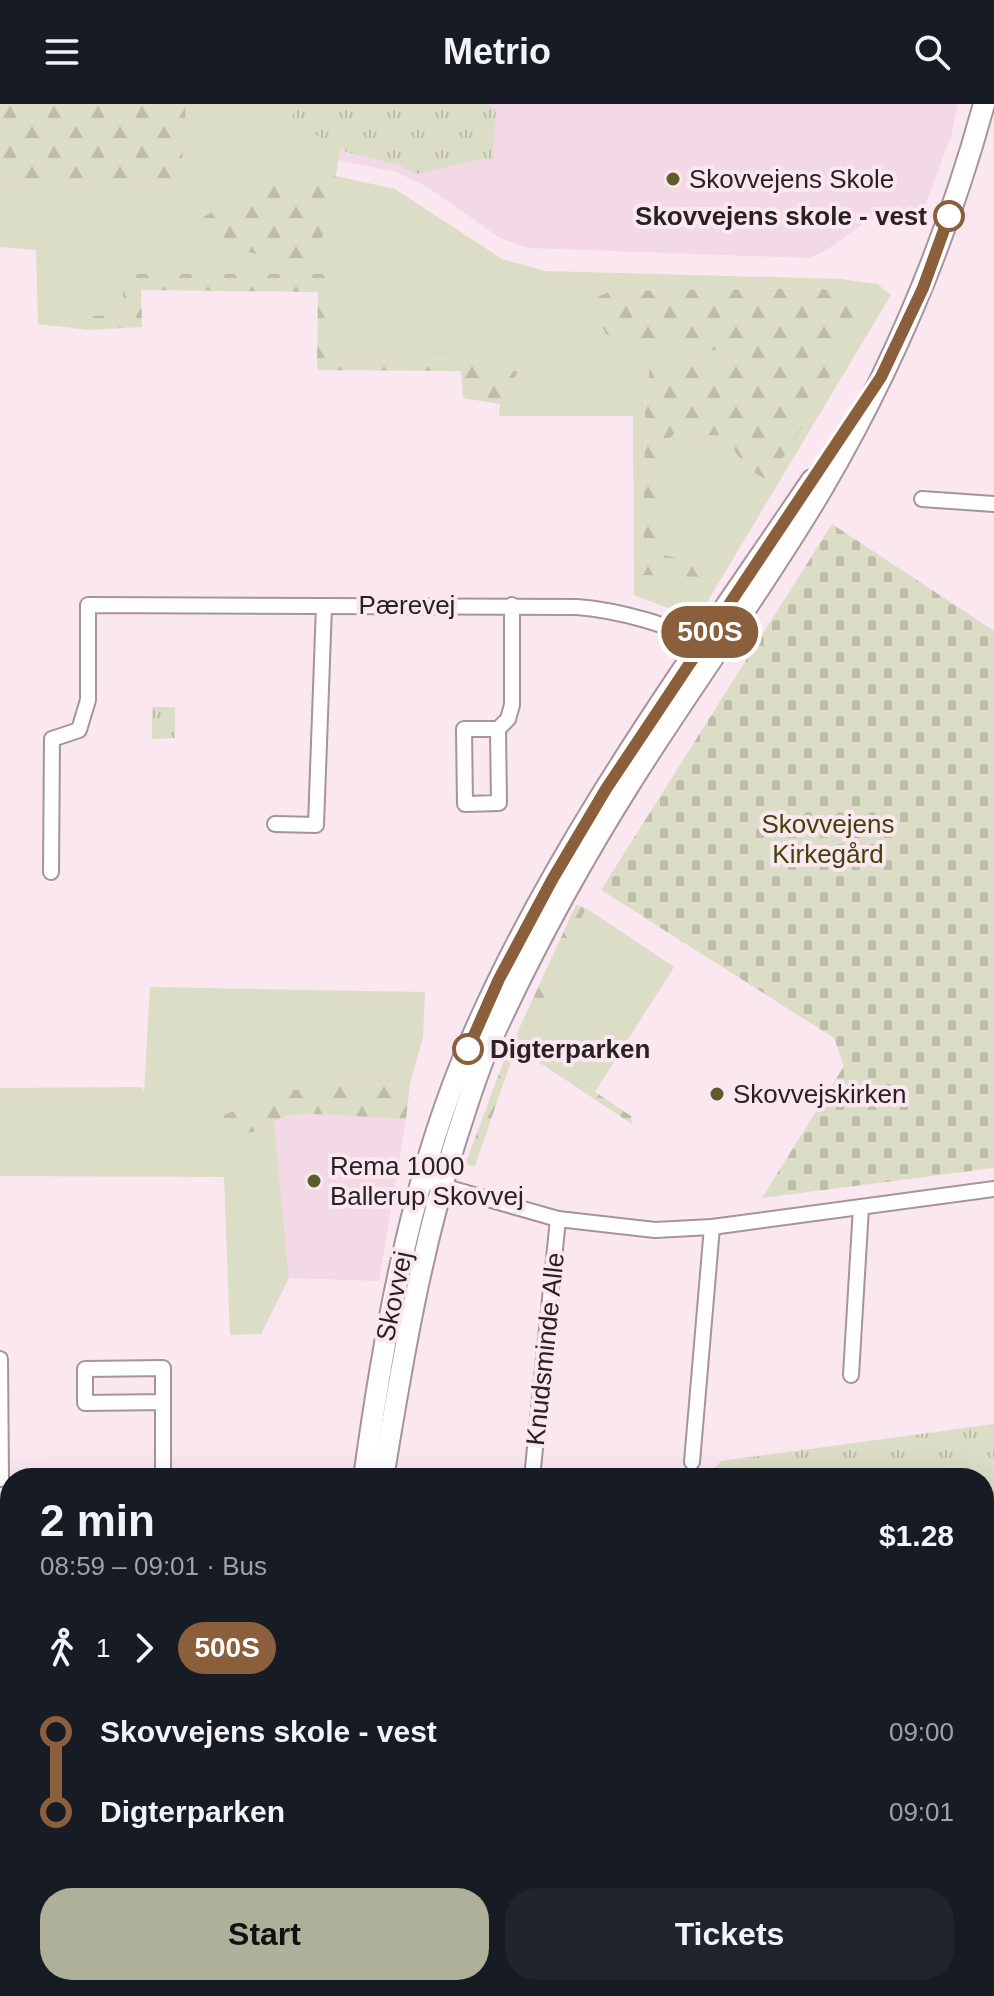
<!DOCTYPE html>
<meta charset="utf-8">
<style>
body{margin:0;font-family:Helvetica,sans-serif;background:#20242c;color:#f1f3f6;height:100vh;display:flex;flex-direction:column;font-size:30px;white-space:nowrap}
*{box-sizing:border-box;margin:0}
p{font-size:26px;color:#9ea1a6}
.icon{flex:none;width:44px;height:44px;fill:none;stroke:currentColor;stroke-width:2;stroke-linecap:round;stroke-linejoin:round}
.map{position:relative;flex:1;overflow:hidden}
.panel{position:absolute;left:0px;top:1364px;width:994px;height:528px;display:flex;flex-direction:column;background:#171b24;border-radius:32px 32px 0 0;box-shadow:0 8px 32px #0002}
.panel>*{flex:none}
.badge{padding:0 16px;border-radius:26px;font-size:28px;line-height:52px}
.map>.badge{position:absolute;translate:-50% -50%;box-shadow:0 0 0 4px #fff}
.legs{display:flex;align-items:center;gap:12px;height:88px;padding:0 40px;font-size:26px}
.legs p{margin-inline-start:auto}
.head{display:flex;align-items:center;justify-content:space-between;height:136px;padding:0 40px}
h1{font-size:44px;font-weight:700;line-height:60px}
.button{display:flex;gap:16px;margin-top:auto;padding:16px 40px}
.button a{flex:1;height:92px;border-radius:32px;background:#aeb09a;color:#111;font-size:32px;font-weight:700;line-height:92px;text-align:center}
.button a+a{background:#20242c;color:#f1f3f6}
ul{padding:0 40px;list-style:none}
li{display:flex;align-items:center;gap:28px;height:80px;font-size:30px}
li i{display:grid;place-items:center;width:12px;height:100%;margin:0 10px;background:currentColor}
li i::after{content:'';width:20px;height:20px;margin:-10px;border:6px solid;border-radius:50%;background:#171b24}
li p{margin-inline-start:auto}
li:first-child i{background:linear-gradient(#0000 50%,currentColor 0)}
li:last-child i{background:linear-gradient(currentColor 50%,#0000 0)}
header{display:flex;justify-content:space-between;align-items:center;height:104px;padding:0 40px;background:#171b24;font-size:36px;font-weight:700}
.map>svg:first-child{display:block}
.built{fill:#f3d9e5}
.grass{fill:#dcddc6;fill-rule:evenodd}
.forest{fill:url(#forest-firs)}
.cemetery{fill:url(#cemetery-stones)}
.park{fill:url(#park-tufts)}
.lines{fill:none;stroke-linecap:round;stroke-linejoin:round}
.street-casing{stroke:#a6949d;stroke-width:18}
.secondary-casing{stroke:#a6949d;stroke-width:24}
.street{stroke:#fff;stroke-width:14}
.secondary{stroke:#fff;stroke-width:20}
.line-1-casing{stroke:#fff;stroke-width:18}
.line-1{stroke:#8b5e3c;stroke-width:12}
.poi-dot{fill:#5d5d2a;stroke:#fae7f0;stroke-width:3}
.stop-1-dot{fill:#fff;stroke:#8b5e3c;stroke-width:4}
.labels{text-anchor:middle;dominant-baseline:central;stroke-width:8;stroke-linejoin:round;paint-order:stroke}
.poi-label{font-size:26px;fill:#292225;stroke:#fae7f0;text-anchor:start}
.stop-label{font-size:26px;font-weight:bold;fill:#292225;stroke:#fae7f0;text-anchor:end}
.street-label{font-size:26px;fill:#292225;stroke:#fae7f0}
.park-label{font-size:26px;fill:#42420a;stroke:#fae7f0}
</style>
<header><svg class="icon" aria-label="menu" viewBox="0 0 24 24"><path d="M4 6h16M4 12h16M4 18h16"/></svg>Metrio<svg class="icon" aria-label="search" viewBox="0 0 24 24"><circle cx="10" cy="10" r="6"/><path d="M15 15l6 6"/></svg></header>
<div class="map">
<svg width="994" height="1892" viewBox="0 0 994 1892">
<defs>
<pattern id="forest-firs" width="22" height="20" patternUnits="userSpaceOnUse" patternTransform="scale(2)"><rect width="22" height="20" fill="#dcddc6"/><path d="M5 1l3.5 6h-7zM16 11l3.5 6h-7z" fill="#bdbdaa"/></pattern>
<pattern id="cemetery-stones" width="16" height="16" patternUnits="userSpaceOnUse" patternTransform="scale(2)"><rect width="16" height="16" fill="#dcddc6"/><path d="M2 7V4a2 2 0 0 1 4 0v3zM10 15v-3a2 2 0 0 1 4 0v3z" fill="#bdbdaa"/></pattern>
<pattern id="park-tufts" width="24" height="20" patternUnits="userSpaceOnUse" patternTransform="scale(2)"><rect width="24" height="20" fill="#dcddc6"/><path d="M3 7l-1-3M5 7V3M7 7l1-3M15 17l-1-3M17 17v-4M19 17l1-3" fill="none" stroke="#bdbdaa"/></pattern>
</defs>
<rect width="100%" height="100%" fill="#fae7f0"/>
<!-- built -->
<g class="built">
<path d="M 0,0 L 958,0 L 951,32 L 922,110 L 889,108 L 870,115 L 825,147 L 809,154 L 528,144 L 500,134 L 426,82 L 396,68 L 333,55 L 0,128 Z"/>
<path d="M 316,1010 L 406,1015 L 379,1177 L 289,1174 L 274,1018 L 288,1011 Z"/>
</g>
<!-- grass -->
<g class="grass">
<path d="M 186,0 L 346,0 L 336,72 L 395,85 L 502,155 L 545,167 L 841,175 L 877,180 L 891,191 L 697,515 L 634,491 L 633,312 L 499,312 L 500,300 L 518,268 L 474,256 L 332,254 L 331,170 L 122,170 L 125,210 L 93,212 L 89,226 L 38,220 L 36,146 L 0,143 L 0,74 L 161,79 L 181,72 ZM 817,184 L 846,189 L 746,363 L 725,332 L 675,329 L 664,340 L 664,451 L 643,471 L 645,302 L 650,263 L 665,258 L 736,254 L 736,251 L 597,194 L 610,187 Z"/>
<path d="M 586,804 L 674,863 L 595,988 L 523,940 Z"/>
<path d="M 150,883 L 425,888 L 423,933 L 410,980 L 334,981 L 252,1028 L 274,1018 L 289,1174 L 261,1230 L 230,1231 L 224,1073 L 0,1072 L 0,984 L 142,983 L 144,988 Z"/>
</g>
<!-- forest -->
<g class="forest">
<path d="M 0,0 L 186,0 L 181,73 L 161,79 L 0,74 Z"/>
<path d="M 335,72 L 316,164 L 207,138 L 204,113 L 248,86 L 285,78 Z"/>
<path d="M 121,170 L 332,170 L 332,254 L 474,256 L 518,268 L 500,300 L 463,294 L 461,267 L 317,266 L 318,188 L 141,186 L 142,223 L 89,226 L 93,212 L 125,210 Z"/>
<path d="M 817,184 L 846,189 L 858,195 C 840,267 807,316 768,377 L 746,363 L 724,332 L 675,329 L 664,340 L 664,451 L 705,461 L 705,473 L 643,471 L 645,302 L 650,263 L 665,258 L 735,254 L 736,251 L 730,248 L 628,238 L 606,230 L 599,217 L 596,194 L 610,187 Z"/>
<path d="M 576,801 L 586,804 L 523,940 L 631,1012 L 632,1020 L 516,943 L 475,1062 L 465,1061 L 502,962 Z"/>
<path d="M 410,980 L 406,1015 L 316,1010 L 288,1011 L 252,1028 L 223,1032 L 216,1014 L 287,987 L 334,981 Z"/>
</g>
<!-- cemetery -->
<path class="cemetery" d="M 832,420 L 994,527 L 994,1064 L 762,1094 L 844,962 L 834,934 L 601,786 Z"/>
<!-- park -->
<g class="park">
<path d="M 310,0 L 487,0 L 496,5 L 493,56 L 480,55 L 417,70 L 398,61 L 347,48 L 291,17 L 294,7 Z"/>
<path d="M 152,603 L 175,603 L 175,634 L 152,635 Z"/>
<path d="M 994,1320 L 994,1892 L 570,1892 L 571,1882 L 984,1882 L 984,1374 L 706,1374 L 721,1357 Z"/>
</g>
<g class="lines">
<!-- street casing -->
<g class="street-casing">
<g id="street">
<path d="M 922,395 L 994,400"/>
<path d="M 498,625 L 464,625 L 465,700 L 499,699 L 498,625 L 508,615 L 512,601 L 512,501"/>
<path d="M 275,720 L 316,721 L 324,502"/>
<path d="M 51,768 L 52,635 L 79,626 L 88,596 L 88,501 L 577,503 C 615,506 678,521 708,544"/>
<path d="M 435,1080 L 558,1115 L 655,1126 L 712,1123 L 994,1085"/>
<path d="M 0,1255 L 1,1375"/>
<path d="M 851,1271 L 861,1103"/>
<path d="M 692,1358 L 712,1123"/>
<path d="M 163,1374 L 163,1264 L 85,1265 L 85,1299 L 163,1298"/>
<path d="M 532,1374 L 558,1115"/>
</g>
</g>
<!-- secondary casing -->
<g class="secondary-casing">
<g id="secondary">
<path d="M 364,1374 C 385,1222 412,1070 474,929 C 561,731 692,554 812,376"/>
<path d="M 383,1374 C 402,1258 421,1144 457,1032 C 468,999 478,964 493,932 C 533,845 580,759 631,678 C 693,579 763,485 822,385 C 893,264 947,135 984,0"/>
<path d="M 0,1812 L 10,1814"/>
<path d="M 0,1837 L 10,1839"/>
<path d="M 213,1882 L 254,1892"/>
<path d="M 358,1882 L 391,1892"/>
<path d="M 288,1892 L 290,1882"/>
<path d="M 318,1892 L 319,1882"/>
</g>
</g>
<!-- street -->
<use href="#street" class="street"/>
<!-- secondary -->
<use href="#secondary" class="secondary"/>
</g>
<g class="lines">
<!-- line-1 casing -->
<g class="line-1-casing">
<path id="line-1" d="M 468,945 L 499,875 L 552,776 L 606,685 L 881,273 L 923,184 L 949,112"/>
</g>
<!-- line-1 -->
<use href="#line-1" class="line-1"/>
</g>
<!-- markers -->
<g class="poi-dot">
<circle cx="673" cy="75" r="8"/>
<circle cx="717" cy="990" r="8"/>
<circle cx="314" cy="1077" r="8"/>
</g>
<g class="stop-1-dot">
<circle cx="949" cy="112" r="14"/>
<circle cx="468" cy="945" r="14"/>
</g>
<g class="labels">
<!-- poi labels -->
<g class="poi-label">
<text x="689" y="75">Skovvejens Skole</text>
<text x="733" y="990">Skovvejskirken</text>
<text x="330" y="1062">Rema 1000<tspan x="330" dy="30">Ballerup Skovvej</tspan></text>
</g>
<!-- stop labels -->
<g class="stop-label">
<text x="927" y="112">Skovvejens skole - vest</text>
<text x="490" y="945" text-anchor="start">Digterparken</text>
</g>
<!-- street labels -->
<g class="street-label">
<text x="407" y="501">Pærevej</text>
<text transform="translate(394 1192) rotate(-78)">Skovvej</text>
<text transform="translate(545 1245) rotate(-84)">Knudsminde Alle</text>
</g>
<!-- park labels -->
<g class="park-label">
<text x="828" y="720">Skovvejens<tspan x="828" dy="30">Kirkegård</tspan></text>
</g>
</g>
</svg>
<b class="badge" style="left:710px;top:528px;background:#8b5e3c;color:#fff">500S</b>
<section class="panel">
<div class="head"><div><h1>2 min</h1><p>08:59 – 09:01 · Bus</p></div><b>$1.28</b></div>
<div class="legs"><svg class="icon" aria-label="walk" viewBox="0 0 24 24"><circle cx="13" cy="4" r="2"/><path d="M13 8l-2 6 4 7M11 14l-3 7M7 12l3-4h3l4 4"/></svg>1<svg class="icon" aria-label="forward" viewBox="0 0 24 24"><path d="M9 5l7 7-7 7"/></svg><b class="badge" style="background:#8b5e3c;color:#fff">500S</b></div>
<ul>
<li><i style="color:#8b5e3c"></i><b>Skovvejens skole - vest</b><p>09:00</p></li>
<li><i style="color:#8b5e3c"></i><b>Digterparken</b><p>09:01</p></li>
</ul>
<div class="button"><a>Start</a><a>Tickets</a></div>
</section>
</div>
